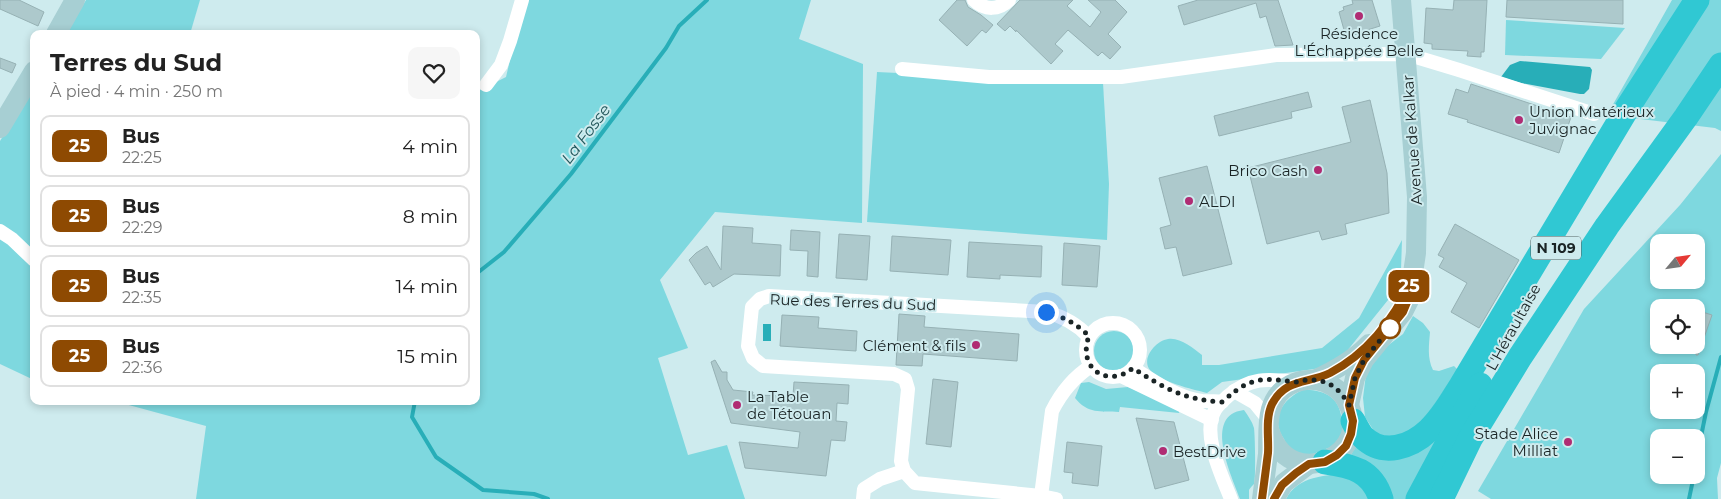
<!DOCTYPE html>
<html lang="fr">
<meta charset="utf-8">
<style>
body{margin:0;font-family:Montserrat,sans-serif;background:#f6f6f6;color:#222;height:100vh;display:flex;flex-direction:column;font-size:19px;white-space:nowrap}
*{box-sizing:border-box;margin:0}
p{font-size:16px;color:#767676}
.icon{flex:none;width:28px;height:28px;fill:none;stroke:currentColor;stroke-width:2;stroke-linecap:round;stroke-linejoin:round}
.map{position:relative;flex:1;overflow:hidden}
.sheet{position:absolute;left:30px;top:30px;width:450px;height:375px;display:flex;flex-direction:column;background:#fff;border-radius:10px;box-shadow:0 2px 8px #0003}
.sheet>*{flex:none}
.badge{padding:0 10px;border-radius:8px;font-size:18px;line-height:32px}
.needle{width:32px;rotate:61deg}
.fabs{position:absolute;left:1650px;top:234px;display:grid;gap:10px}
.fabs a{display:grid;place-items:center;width:55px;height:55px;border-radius:10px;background:#fff;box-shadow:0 2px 8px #0003;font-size:25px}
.you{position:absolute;width:25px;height:25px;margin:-12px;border:4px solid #fff;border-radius:50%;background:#1a73e8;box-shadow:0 0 0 8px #1a73e833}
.map>.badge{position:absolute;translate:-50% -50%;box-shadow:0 0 0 2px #fff}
.round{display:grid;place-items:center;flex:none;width:52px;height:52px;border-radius:10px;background:#f6f6f6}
.overview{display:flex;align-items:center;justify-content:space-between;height:85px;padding:0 20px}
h1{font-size:24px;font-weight:700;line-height:38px}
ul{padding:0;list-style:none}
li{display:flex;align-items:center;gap:15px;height:62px;margin:0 10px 8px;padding:0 10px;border:2px solid #e0e0e0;border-radius:10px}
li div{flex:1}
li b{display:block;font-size:19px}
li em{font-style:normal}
li .badge{min-width:55px;font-weight:700;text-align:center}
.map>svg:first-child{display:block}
.green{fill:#7ed8df;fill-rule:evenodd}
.water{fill:#28aeb8}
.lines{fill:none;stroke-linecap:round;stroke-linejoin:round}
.stream{stroke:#28aeb8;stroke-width:4}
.building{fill:#adc9cc;stroke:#96b1b4}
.street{stroke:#fff;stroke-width:14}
.secondary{stroke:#a7cfd3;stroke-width:20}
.highway{stroke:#30c8d3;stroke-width:25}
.line-casing{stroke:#fff;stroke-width:11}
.line{stroke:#8e4a02;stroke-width:8}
.walk{stroke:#1a2425;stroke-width:5;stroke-dasharray:0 9}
.poi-dot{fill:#b02c73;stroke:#ceebee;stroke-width:2}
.stop-dot{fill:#fff;stroke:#8e4a02;stroke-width:2.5}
.labels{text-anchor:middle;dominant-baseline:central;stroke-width:4;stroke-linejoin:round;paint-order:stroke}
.shield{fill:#ceebee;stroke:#506061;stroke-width:1}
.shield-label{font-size:14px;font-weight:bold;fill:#1a2425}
.poi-label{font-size:15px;fill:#1a2425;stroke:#ceebee;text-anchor:start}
.street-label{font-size:15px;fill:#1a2425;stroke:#ceebee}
.water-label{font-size:16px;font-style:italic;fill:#23575c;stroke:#ceebee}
</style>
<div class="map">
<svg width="1721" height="499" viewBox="0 0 1721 499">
<rect width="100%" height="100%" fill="#ceebee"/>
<!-- green -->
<g class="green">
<path d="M 86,0 L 200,0 L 190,34 L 66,34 Z"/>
<path d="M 524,0 L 811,0 L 799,39 L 863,64 L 862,223 L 715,212 L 660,280 L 688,348 L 658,358 L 688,455 L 727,445 L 745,499 L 196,499 L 206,426 L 114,401 L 476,401 L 476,92 L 506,77 Z"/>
<path d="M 1672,0 L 1721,0 L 1721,131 L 1715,128 L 1607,115 Z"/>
<path d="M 1506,20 L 1625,28 L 1601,59 L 1505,55 Z"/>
<path d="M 877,72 L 1103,83 L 1109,184 L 1107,240 L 867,222 Z"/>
<path d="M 34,86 L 34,380 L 0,364 L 0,141 Z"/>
<path d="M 1721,154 L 1721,463 L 1717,478 L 1718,499 L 1491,499 L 1478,491 L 1584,309 L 1680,205 ZM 1659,242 L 1696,242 L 1696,280 L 1659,280 ZM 1659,308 L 1696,308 L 1696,345 L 1659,345 ZM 1659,372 L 1696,372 L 1696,410 L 1659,410 ZM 1659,438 L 1696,438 L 1696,475 L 1659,475 Z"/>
<path d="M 1402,240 L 1401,270 L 1388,300 L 1347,351 L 1321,368 L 1222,382 L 1207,393 C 1192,389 1160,382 1150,370 C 1141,359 1155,341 1168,339 C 1180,337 1193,348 1202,355 L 1202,365 L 1219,365 L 1322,348 L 1359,318 Z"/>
<path d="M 1413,316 L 1423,323 L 1430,332 C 1429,345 1427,358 1433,370 L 1439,371 L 1454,366 L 1458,370 L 1421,424 L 1400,436 L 1387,438 L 1376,434 L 1365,417 L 1363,398 L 1366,374 L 1382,350 L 1403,334 Z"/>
<circle cx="1114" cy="351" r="20"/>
<path d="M 1089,382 L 1106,389 L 1128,387 L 1180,409 L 1179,413 L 1120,407 L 1119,412 C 1100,411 1088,414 1075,398 L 1081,383 Z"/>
<path d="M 1303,390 C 1322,389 1338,396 1341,415 C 1342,419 1344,424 1344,427 C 1343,433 1338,440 1336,445 L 1308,456 C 1303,454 1295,453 1290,449 C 1288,447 1285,442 1284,439 C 1270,419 1282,399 1303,390 Z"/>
<path d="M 1455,404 L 1410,499 L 1386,499 L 1349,459 L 1359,439 L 1379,454 Z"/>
<path d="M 1244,410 C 1248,416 1252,421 1254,428 C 1255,435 1256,479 1254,484 C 1252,486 1250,488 1249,490 L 1249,499 L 1240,499 C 1232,476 1202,415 1244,410 Z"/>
<path d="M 1349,474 L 1372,499 L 1286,499 C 1298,476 1325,475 1349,474 Z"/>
</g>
<!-- water -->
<g class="water">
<path d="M 1520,61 L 1590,67 L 1592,70 L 1589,89 L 1584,94 L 1580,94 L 1521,83 L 1501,77 L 1510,65 Z"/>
<rect x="763" y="324" width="8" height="17"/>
</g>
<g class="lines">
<!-- stream -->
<g class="stream">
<path d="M 476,274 L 504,252 L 571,174 L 666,48 L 679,26 L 707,0"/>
<path d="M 415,401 L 412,417 L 436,457 L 483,490 L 534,494 L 548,499"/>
<path d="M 1696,461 L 1706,412 L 1721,357"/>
<path d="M 1689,499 L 1694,475"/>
</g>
</g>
<!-- building -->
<g class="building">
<path d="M 0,0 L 19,0 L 44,12 L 38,26 L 0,9 Z"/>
<path d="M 957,0 L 965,0 L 968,7 L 981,15 L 993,25 L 986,33 L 982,30 L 967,46 L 939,20 Z"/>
<path d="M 1020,0 L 1073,0 L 1067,6 L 1090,27 L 1101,12 L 1088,0 L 1115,0 L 1127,12 L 1108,34 L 1121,47 L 1110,59 L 1102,52 L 1098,56 L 1068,30 L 1055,44 L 1063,51 L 1051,64 L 1016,30 L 1016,32 L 1010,26 L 1005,31 L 997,24 Z"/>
<path d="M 1198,0 L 1278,0 L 1293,45 L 1275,46 L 1266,16 L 1260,18 L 1256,3 L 1184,25 L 1178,6 Z"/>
<path d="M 1352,0 L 1372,0 L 1380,26 L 1364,31 L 1364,32 L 1346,37 L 1339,12 L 1344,10 L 1343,7 L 1353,4 Z"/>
<path d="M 1454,0 L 1487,0 L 1484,52 L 1481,52 L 1481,57 L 1467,56 L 1468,51 L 1432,49 L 1432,44 L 1424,43 L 1426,8 L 1453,10 Z"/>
<path d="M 1507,0 L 1623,0 L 1623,24 L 1506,17 Z"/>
<path d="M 0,58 L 16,64 L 12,73 L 0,68 Z"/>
<path d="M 1471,84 L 1571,117 L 1559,153 L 1467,122 L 1468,120 L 1448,114 L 1456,89 L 1468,93 Z"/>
<path d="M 1308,92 L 1312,107 L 1291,112 L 1292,118 L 1219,136 L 1214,116 Z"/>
<path d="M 1370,100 L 1387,173 L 1389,213 L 1345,224 L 1347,234 L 1322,240 L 1319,231 L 1267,244 L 1248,168 L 1351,142 L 1342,107 Z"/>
<path d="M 1207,166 L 1232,264 L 1183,276 L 1176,247 L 1165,249 L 1160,228 L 1171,225 L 1159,178 Z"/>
<path d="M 1455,224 L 1519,260 L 1479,328 L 1451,312 L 1467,283 L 1439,267 L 1444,258 L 1438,255 Z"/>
<path d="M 723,226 L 753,228 L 752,243 L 781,245 L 780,276 L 734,274 L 713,287 L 710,282 L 705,285 L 689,260 L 696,253 L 707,246 L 721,270 Z"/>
<path d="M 791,230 L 820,232 L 818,277 L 807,276 L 808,251 L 790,250 Z"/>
<path d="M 839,234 L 870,236 L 867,280 L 836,278 Z"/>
<path d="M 892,236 L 951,240 L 948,275 L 890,271 Z"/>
<path d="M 969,242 L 1042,246 L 1041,277 L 1000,275 L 1000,279 L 967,277 Z"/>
<path d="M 1064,243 L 1100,246 L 1097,287 L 1062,285 Z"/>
<path d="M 1696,310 L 1712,315 L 1698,355 L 1696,355 Z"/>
<path d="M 899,314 L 925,316 L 924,327 L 1019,334 L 1017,361 L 923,354 L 922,366 L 896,365 Z"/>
<path d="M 782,315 L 819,317 L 818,328 L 857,331 L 856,351 L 780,346 Z"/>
<path d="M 715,360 L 722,372 L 727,372 L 727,380 L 733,390 L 753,392 L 752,395 L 793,396 L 794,382 L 849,385 L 848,404 L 837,403 L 836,421 L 847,422 L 845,441 L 831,440 L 826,476 L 745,468 L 739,442 L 798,448 L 800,432 L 731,423 L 711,362 Z"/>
<path d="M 933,379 L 958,382 L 951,447 L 926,444 Z"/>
<path d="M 1136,418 L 1174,422 L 1189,480 L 1155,489 Z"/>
<path d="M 1067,442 L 1102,446 L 1098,486 L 1072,483 L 1073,473 L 1064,472 Z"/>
</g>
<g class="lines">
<!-- street -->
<g class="street">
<path d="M 974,0 C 985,11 999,10 1009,0"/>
<path d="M 902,69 L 989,77 L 1121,77 L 1276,55 L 1406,54 L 1459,70 L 1594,114"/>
<path d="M 486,85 L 501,65 L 510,41 L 522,0"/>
<path d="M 0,231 L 12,239 L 34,260"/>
<circle cx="1113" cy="350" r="27"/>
<path d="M 1089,337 C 1077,324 1062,316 1046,312 L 769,296 L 760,299 L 752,307 L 748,346 L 753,358 L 763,366 L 894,374 L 905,379 L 908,389 L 901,461 L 904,471 L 915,483 L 1041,496 L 1052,411 C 1061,393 1074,377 1091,366"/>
<path d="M 1133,368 C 1153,381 1177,398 1202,401 C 1208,401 1215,401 1222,402"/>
<path d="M 1121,376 L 1212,420"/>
<path d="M 1234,391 L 1255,403 L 1268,419"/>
<path d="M 1041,496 L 1056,499"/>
<path d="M 863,499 L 864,489 L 880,479 L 904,471"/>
<path d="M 1231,499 C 1222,476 1201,434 1215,410 C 1218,405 1224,400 1228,396 C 1251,376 1269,379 1297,382"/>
</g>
<!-- secondary -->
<g class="secondary">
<path d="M 56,34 L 75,0"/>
<path d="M 0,128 L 34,71"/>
<path d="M 1314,380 C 1334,371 1354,360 1369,344"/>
<path d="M 1349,405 L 1355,378 L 1364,360 L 1403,312 L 1409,300 L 1416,253 L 1417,197 L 1401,0"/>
<path d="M 1262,499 C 1264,484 1266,469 1268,454 C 1269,429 1264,399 1290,385 C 1298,381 1306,379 1316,380 C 1328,382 1340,389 1346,400 C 1378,453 1289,497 1269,429"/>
<path d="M 1274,499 L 1284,483 L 1309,464"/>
</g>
<!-- highway -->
<g class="highway">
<path d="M 1353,421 C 1356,426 1359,433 1363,437 C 1383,457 1411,447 1429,430 C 1442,418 1452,400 1461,386 L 1628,107 L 1697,0"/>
<path d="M 1325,462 C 1352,466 1372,470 1381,499"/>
<path d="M 1418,499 L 1456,428 L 1480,385"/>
<path d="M 1441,499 L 1470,439 L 1520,357 L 1607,226 L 1686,117 L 1721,65"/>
</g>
</g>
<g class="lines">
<!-- line casing -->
<g class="line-casing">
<path id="line" d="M 1262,499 C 1264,484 1266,469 1268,453 C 1269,438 1265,419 1272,404 C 1286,378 1307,384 1330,373 C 1368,353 1394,319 1412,280 L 1408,300 L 1403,312 L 1364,360 L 1355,378 L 1349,405 L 1353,421 L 1351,434 L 1346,446 L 1337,455 L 1325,462 L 1309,464 L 1296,473 L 1282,485 L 1274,499"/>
</g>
<!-- line -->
<use href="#line" class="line"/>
<!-- walk -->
<path class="walk" d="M 1046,312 C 1062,316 1077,324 1089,336 C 1077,368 1107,389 1133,368 C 1164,388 1184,400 1222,402 C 1240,386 1253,377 1278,380 C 1284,380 1291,382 1297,382 C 1302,381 1307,379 1313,380 C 1330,380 1341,391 1349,405 L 1355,378 L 1364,360 L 1390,328"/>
</g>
<!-- markers -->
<g class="poi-dot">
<circle cx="1359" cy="16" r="5"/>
<circle cx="1519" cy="120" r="5"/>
<circle cx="1318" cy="170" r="5"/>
<circle cx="1189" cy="201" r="5"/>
<circle cx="976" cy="345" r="5"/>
<circle cx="737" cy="405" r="5"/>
<circle cx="1568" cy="442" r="5"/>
<circle cx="1163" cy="451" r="5"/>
</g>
<circle class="stop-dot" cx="1390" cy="328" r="10"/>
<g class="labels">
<!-- shield labels -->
<rect class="shield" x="1531" y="236.5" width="50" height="23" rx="4"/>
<g class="shield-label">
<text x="1556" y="248">N 109</text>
</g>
<!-- poi labels -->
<g class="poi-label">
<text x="1359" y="33" text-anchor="middle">Résidence<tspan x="1359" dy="17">L'Échappée Belle</tspan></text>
<text x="1529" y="111">Union Matérieux<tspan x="1529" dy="17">Juvignac</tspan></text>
<text x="1308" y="170" text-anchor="end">Brico Cash</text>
<text x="1199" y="201">ALDI</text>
<text x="966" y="345" text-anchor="end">Clément &amp; fils</text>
<text x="747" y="396">La Table<tspan x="747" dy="17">de Tétouan</tspan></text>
<text x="1558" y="433" text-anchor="end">Stade Alice<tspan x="1558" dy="17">Milliat</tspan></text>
<text x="1173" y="451">BestDrive</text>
</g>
<!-- street labels -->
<g class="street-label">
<text transform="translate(1412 140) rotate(-94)">Avenue de Kalkar</text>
<text transform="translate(853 302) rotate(2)">Rue des Terres du Sud</text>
<text transform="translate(1513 327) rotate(-61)">L'Héraultaise</text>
</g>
<!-- water labels -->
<g class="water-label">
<text transform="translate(586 134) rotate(-53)">La Fosse</text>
</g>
</g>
</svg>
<div class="fabs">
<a><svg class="needle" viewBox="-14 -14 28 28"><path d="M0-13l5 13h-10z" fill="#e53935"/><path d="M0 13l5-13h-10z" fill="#767676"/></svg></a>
<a><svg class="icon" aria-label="locate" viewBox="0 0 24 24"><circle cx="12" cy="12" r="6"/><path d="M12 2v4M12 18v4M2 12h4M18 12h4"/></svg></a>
<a>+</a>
<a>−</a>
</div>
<div class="you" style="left:1046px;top:312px"></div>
<b class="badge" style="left:1409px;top:286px;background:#8e4a02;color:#fff">25</b>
<section class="sheet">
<div class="overview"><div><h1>Terres du Sud</h1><p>À pied · 4 min · 250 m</p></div><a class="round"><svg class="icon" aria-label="heart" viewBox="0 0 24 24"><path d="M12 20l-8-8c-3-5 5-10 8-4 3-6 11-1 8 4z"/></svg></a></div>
<ul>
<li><span class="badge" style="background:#8e4a02;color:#fff">25</span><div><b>Bus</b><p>22:25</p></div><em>4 min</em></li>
<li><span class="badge" style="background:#8e4a02;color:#fff">25</span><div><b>Bus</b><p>22:29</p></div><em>8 min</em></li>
<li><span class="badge" style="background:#8e4a02;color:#fff">25</span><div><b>Bus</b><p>22:35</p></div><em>14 min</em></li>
<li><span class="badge" style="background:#8e4a02;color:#fff">25</span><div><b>Bus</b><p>22:36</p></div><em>15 min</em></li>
</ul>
</section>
</div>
